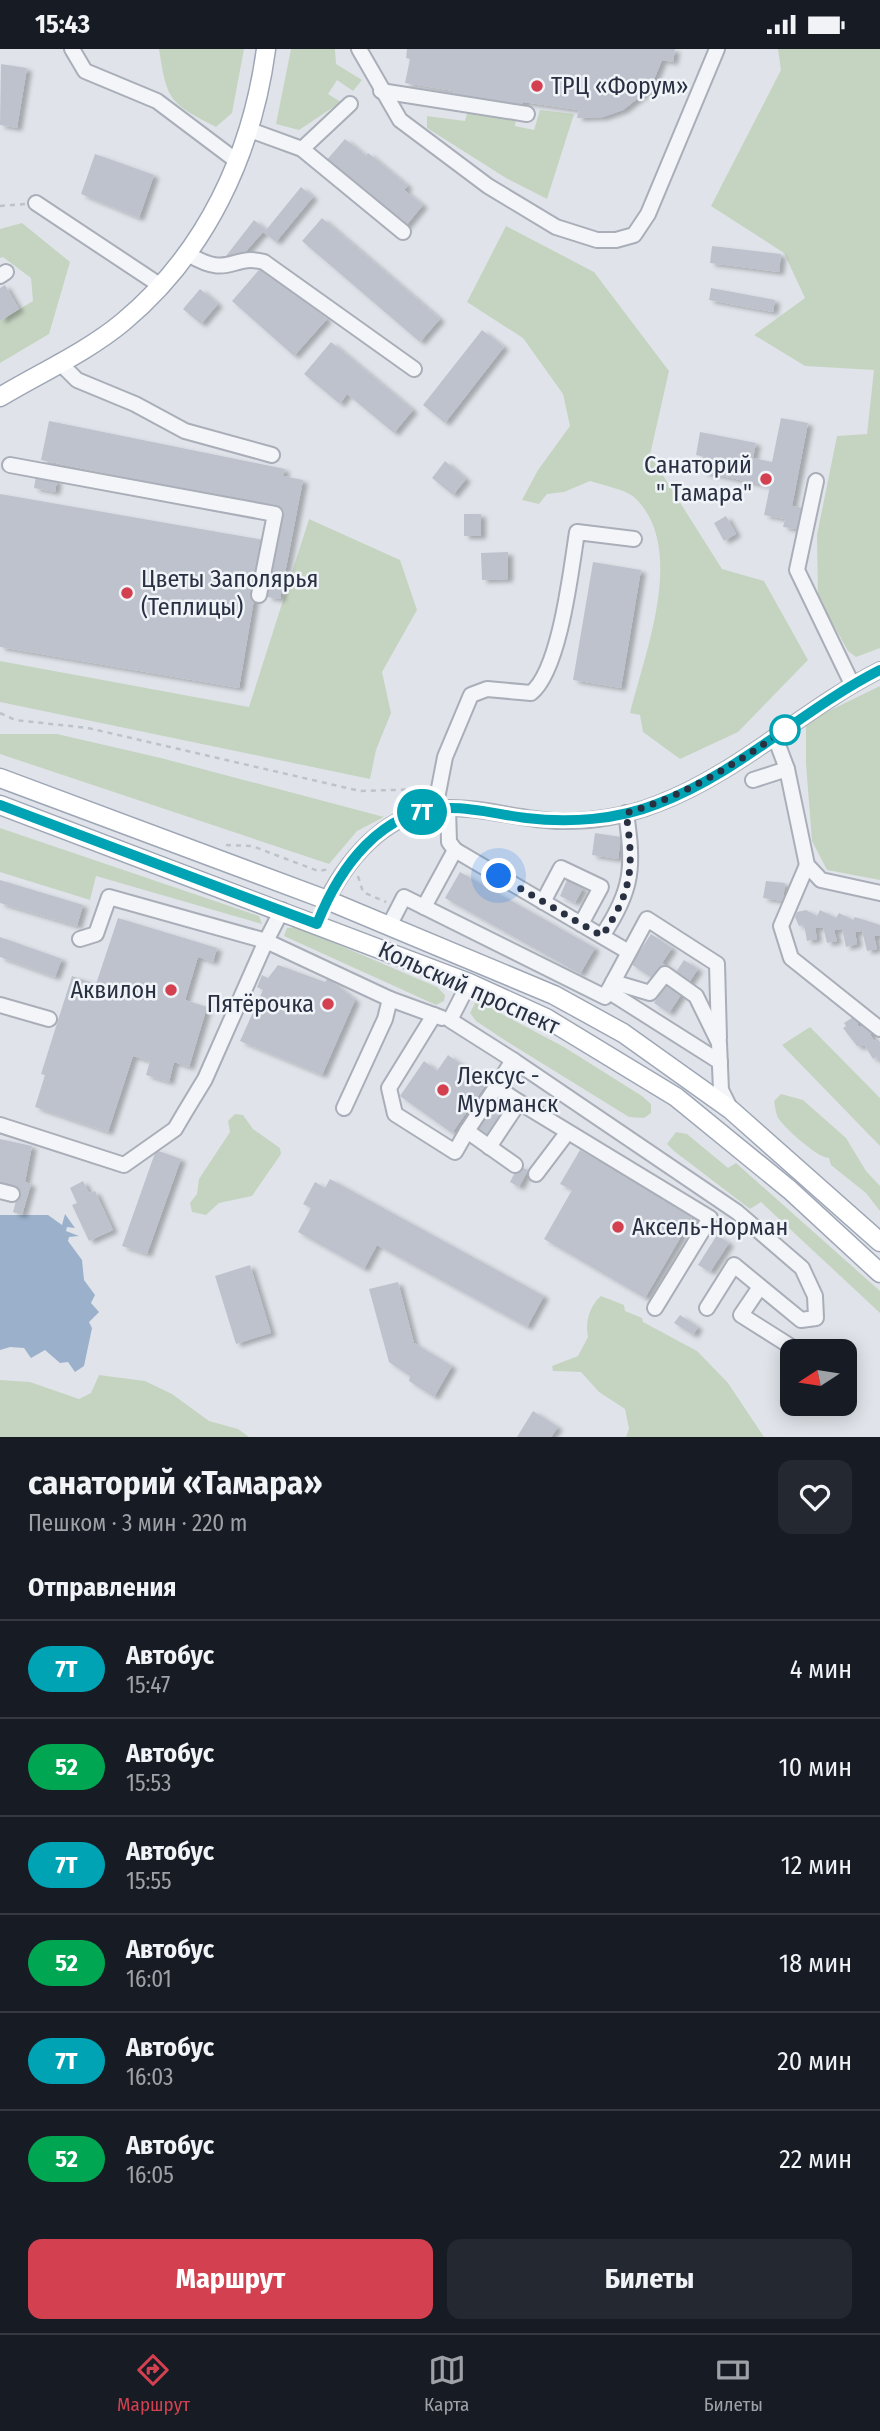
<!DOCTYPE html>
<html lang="ru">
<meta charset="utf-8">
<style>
body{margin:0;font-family:"Fira Sans Condensed",sans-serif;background:#242831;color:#f1f3f6;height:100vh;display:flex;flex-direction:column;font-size:26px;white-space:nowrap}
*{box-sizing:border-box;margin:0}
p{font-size:23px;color:#9ea1a6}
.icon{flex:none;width:38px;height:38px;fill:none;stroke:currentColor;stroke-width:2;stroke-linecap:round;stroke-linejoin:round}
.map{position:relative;height:1388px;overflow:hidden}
.panel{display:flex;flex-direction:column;background:#171b24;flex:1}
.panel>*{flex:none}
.badge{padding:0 14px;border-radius:23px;font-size:24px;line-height:46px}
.needle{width:46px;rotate:258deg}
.fabs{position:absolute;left:780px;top:1290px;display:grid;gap:14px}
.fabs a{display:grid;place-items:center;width:77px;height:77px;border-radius:14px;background:#171b24;box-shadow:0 4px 18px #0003;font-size:35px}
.you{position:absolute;width:35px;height:35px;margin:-18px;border:5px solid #fff;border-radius:50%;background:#1a73e8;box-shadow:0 0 0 10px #1a73e833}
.map>.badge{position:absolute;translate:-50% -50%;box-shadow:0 0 0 4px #fff}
h2{padding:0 28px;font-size:26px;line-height:63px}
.round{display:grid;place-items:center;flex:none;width:74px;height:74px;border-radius:14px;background:#242831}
.headline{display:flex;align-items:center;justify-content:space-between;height:119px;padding:0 28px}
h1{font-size:33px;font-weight:700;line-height:52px}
.cta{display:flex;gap:14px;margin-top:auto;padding:14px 28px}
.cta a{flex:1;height:80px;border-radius:14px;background:#d34151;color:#fff;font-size:28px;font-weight:700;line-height:80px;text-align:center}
.cta a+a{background:#242831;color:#f1f3f6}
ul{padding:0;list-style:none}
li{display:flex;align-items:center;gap:21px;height:98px;padding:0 28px;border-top:2px solid #363941}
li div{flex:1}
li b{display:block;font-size:26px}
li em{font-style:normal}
li .badge{min-width:77px;font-weight:700;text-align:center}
.status{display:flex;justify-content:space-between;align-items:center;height:49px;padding:0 35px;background:#171b24;direction:ltr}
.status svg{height:19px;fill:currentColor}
.tab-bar{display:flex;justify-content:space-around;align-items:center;height:98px;border-top:2px solid #363941;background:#171b24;font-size:19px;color:#9ea1a6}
.tab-bar a{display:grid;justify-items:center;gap:4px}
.tab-bar .active{color:#d34151}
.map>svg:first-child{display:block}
.green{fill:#c5d4c1}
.water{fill:#9ab0cb}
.building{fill:#bdc2cd;filter:url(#shadow)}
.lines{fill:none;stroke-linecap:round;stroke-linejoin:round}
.minor-casing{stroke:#a9aeb8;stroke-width:18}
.major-casing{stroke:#9fa7b6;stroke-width:21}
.path{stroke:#bec2c9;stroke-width:2.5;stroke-dasharray:5 5;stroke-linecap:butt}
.minor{stroke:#f3f5f8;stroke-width:14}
.major{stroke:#fff;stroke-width:18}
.line-casing{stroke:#fff;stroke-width:16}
.line{stroke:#00a3b4;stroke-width:10}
.walk{stroke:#283042;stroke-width:7;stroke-dasharray:0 12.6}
.poi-dot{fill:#d34151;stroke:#f0f3f7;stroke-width:2.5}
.stop-dot{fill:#fff;stroke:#00a3b4;stroke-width:3.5}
.labels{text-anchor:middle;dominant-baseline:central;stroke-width:5;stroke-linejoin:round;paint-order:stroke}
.poi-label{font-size:24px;fill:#283042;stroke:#f0f3f7;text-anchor:start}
.street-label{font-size:24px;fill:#283042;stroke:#f0f3f7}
</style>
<div class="status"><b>15:43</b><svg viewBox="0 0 49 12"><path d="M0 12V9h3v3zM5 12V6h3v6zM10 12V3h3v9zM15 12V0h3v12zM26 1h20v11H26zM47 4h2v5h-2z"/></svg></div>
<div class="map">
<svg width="880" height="1388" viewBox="0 0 880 1388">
<defs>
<filter id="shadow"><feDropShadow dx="5" dy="3" stdDeviation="2" flood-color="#0004"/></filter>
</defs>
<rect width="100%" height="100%" fill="#e0e4ea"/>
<!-- green -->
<g class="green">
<path d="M 159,0 L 244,0 L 232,64 L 216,78 C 169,54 167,52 159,0 Z"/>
<path d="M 291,0 L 335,0 L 336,15 L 362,31 L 353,42 L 337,31 L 328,45 L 341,53 L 299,81 L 276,75 Z"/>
<path d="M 778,0 L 880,0 L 880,599 L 856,608 L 848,602 L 818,548 L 817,486 L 837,387 L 867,385 L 874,321 L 805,317 L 754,286 L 805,249 L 784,204 L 711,157 L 781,21 Z"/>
<path d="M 468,61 L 516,68 L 515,77 L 534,81 L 540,61 L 574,65 L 547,150 L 506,129 L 427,79 L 427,67 L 465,72 Z"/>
<path d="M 22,174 L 70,213 L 49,285 L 0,314 L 0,272 L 33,252 L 31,229 L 3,208 L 0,209 L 0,180 Z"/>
<path d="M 506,177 L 594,223 L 669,322 L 650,406 L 722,520 L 764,532 L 808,611 L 738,683 L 680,710 L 643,683 L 640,666 L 630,664 C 645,603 687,499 635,449 C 625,440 602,436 590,432 L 564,443 L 547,445 L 539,455 L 522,451 L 538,421 L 570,377 L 563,345 L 523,289 L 467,253 Z"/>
<path d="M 309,470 L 400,511 L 417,561 L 382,623 L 391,664 L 376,701 L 370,730 L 0,653 L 0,612 L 249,658 Z"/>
<path d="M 880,637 L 880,831 L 827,821 L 812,792 L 806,715 L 806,673 Z"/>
<path d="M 0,685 L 57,685 L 161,709 L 384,768 L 357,782 L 329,815 L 0,705 Z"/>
<path d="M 0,779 L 259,867 L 262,875 L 96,827 L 90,851 L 0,823 Z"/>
<path d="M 297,878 L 437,938 L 445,946 L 444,952 L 436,956 L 284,887 L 287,879 Z"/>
<path d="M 475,954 L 483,955 L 564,998 L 642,1047 L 651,1055 L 651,1064 L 644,1069 L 629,1068 L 506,992 L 476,972 L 470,964 Z"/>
<path d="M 810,978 L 880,1049 L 880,1097 L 782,996 Z"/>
<path d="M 781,1045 L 803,1051 L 846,1089 L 866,1122 L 880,1137 L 880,1162 L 866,1144 L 831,1116 L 829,1109 C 816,1108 786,1080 778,1069 C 776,1065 775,1057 774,1052 Z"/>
<path d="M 235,1065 L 243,1066 L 253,1080 L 280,1099 L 281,1105 L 252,1147 L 219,1154 L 206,1166 L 192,1163 L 190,1154 L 197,1145 L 199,1130 L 230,1083 L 228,1072 Z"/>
<path d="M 676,1083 L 687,1085 L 728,1119 L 736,1114 L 880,1242 L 880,1264 L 761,1153 L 750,1160 L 674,1102 L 667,1095 Z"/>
<path d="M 601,1247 L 624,1256 L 625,1262 L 642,1269 L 643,1273 L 697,1302 L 728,1334 L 764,1388 L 626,1388 L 629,1380 L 625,1360 L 599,1343 L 581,1323 L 553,1322 L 552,1317 L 578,1307 L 588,1288 C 585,1274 589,1257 601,1247 Z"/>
<path d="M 99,1326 L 145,1332 L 172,1345 L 209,1372 L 238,1380 L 249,1388 L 0,1388 L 0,1331 L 30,1333 L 79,1350 L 91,1344 Z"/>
</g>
<!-- water -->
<path class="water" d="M 65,1165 L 75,1179 L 67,1178 L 66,1182 L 79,1187 L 69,1188 L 68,1192 L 82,1211 L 84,1231 L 95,1246 L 91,1254 L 99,1263 L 89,1273 L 92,1279 L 84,1317 L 75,1323 L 68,1313 L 60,1314 L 45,1301 L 31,1309 L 24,1299 L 10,1298 L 0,1301 L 0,1166 L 48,1166 L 62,1176 Z"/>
<!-- building -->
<g class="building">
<path d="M 407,0 L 675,0 L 673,13 L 662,11 L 650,40 L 623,61 L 603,68 L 577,69 L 579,61 L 523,53 L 522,58 L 453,47 L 454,42 L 405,34 L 410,10 L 406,9 Z"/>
<path d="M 1,15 L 27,19 L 17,79 L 0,76 Z"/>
<path d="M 345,90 L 366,107 L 368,104 L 408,137 L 404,141 L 423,156 L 405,178 L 355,133 L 352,136 L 325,113 Z"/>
<path d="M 95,105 L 154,126 L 139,169 L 81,145 Z"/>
<path d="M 301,138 L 313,148 L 276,193 L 263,183 L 240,209 L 226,207 L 254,171 L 266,181 Z"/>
<path d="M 322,169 L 440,270 L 420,293 L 302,192 Z"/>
<path d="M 712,197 L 781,205 L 779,223 L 710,214 Z"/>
<path d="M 264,215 L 327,270 L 294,307 L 232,252 Z"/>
<path d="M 5,236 L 19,260 L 0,272 L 0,239 Z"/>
<path d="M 711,239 L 775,251 L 773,263 L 709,251 Z"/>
<path d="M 200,240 L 218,255 L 201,275 L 183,260 Z"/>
<path d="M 482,281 L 504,298 L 445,374 L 423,356 Z"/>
<path d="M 331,293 L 413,361 L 394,384 L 347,345 L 340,355 L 304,325 Z"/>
<path d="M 781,369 L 808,374 L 792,457 L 802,459 L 797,480 L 783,478 L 785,470 L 764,466 L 770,437 L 702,423 L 705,408 L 696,406 L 700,383 L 756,394 L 753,409 L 772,413 Z"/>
<path d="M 49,372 L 285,420 L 283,427 L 303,431 L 280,550 L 267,548 L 284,461 L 41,411 Z"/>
<path d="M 445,412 L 466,430 L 453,446 L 432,429 Z"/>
<path d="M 36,427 L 57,431 L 55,443 L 34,439 Z"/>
<path d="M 0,445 L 264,491 L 239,639 L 0,598 Z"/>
<rect x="464" y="465" width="17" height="22"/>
<path d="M 726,467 L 736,485 L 724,492 L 714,474 Z"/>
<path d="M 508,503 L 508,530 L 482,531 L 481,504 Z"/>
<path d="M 593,513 L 641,521 L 621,639 L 573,631 Z"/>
<path d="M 595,784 L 621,788 L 618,810 L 592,806 Z"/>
<path d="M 460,823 L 595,899 L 580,925 L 445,849 Z"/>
<path d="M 0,831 L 83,856 L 77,877 L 0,854 Z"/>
<path d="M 567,831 L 583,839 L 575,854 L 560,847 Z"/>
<path d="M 766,832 L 785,834 L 783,852 L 763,849 Z"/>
<path d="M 806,861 L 817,867 L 820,861 L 836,869 L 839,864 L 853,871 L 855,868 L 880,876 L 880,886 L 874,887 L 877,900 L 867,902 L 862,882 L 855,883 L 857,895 L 846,898 L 842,880 L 834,881 L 837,892 L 827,894 L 823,878 L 815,879 L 817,890 L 807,892 L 804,876 L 799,877 L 795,868 L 797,863 Z"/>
<path d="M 118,869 L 217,899 L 213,913 L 198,908 L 185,951 L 207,958 L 189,1018 L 174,1013 L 169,1033 L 146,1026 L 150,1012 L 133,1007 L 108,1083 L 35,1058 L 45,1026 L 41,1025 L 72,927 L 96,935 Z"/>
<path d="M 651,885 L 672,899 L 662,914 L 676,923 L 684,911 L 698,920 L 669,964 L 654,954 L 667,933 L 655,925 L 652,929 L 631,915 Z"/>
<path d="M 0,888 L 62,910 L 55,928 L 0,908 Z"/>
<path d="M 278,916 L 325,933 L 328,929 L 355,951 L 322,1026 L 240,992 L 263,941 L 257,938 L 262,926 L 268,929 Z"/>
<path d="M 858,965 L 861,972 L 857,974 L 859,978 L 869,975 L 874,983 L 870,985 L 874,992 L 878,990 L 880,993 L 880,1014 L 876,1008 L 873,1010 L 865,997 L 857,997 L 843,979 L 846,977 L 844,974 Z"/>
<path d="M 448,1006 L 487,1034 L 452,1084 L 400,1047 L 424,1012 L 437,1022 Z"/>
<path d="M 491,1060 L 500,1066 L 485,1089 L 476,1082 Z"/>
<path d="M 0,1090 L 32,1097 L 25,1133 L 31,1135 L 22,1166 L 13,1163 L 19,1140 L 0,1136 Z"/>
<path d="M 156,1101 L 181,1110 L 147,1205 L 122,1197 Z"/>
<path d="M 580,1101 L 693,1167 L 645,1249 L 544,1190 L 572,1141 L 560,1135 Z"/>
<path d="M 518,1117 L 528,1121 L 519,1138 L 510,1133 Z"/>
<path d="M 330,1130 L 544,1247 L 527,1278 L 377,1196 L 364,1220 L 298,1183 L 311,1159 L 303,1155 L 315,1133 L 325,1139 Z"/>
<path d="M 83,1132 L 89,1144 L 95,1142 L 113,1181 L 89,1192 L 72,1156 L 77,1154 L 70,1139 Z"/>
<path d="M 717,1186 L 729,1194 L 710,1223 L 698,1216 Z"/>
<path d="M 250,1216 L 271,1284 L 236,1295 L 215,1227 Z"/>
<path d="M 398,1233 L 414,1294 L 452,1317 L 434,1348 L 409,1332 L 410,1327 L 389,1313 L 369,1240 Z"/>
<path d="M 680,1266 L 698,1278 L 693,1286 L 674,1274 Z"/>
<path d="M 533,1362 L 558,1378 L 551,1388 L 517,1388 Z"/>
</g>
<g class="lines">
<!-- minor casing -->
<g class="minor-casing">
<g id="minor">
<path d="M 72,0 L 85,22 L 157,52 L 238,113"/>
<path d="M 359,0 L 400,71 L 488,137 L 556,178 L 597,191 L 616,191 L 634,186 L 648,165 L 717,0"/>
<path d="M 381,42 L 527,65"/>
<path d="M 250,81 L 302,100 L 403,183"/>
<path d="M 302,100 L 350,55"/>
<path d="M 36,154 L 161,237"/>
<path d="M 188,205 C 231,231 231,204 264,213 L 414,320"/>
<path d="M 0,227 L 6,223"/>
<path d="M 59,313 L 77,331 L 135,355 L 185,382 L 272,406"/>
<path d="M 10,416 L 275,465 L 259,546"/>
<path d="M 816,432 L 797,521 L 852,635"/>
<path d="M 775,688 L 787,720 L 807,816 L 821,831 L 880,844"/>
<path d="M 753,731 L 787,720"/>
<path d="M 435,760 L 445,708 L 471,646 L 487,640 L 531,644 C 560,621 571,521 577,483 L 634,490"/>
<path d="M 455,801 L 627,902"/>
<path d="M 807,816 L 781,877 L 791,909 L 880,980"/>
<path d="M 327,851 C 351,804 391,760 447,759 C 484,758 521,771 558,772 C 590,773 627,767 657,755 C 739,724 803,660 880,621"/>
<path d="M 543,853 L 561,819 L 601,838 L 581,875"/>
<path d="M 424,858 L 455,801 L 449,793 L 448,759"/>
<path d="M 389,877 L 404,848 L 605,948 L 613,933 L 650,944 L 665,925 L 696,947 L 719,994 L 721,1041 L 730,1059"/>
<path d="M 602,887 C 633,841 634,818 626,764"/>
<path d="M 80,890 L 96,885 L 109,848 L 266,892 L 282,861"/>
<path d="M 613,933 L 647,870 L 717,915 L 719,989"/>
<path d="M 469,934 L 450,971 L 513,1011 L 737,1163 L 802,1219 L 815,1247 L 816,1269 L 801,1271 L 734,1216 L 707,1259"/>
<path d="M 608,942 L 720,1013"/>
<path d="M 390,950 L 442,969"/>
<path d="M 0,956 L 49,970"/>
<path d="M 434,966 L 389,1039 L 395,1065 L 455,1103 L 467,1082 L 515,1116"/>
<path d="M 513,1011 L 496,1038 L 519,1053"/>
<path d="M 0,1076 L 124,1116 L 175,1080 L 185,1063 L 205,1030 L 266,892 L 390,950 L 385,970 L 344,1059"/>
<path d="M 467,1082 L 496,1038"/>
<path d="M 489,1098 L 519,1053 L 710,1169 L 655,1259"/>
<path d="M 536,1125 L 567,1084"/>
<path d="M 0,1142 L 12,1145"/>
<path d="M 760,1238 L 741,1266 L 790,1297"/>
</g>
</g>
<!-- major casing -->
<g class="major-casing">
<g id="major">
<path d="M 0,348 C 40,324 87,303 123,273 C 206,204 252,105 266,0"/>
<path d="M 0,729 L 327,851 L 554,946 L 623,984 L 731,1061 L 880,1193"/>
<path d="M 0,756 L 469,934 L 546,969 L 676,1048 L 790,1141 L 880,1224"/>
</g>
</g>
<!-- path -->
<g class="path">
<path d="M 0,157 L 25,155"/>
<path d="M 0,664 L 15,671 L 88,679 L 360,742 L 424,740"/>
<path d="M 226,796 L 252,797 L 318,822 L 330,820"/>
<path d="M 358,827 L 363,843 L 386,853"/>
</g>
<!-- minor -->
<use href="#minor" class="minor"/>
<!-- major -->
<use href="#major" class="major"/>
</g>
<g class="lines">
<!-- line casing -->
<g class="line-casing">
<path id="line" d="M 0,756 L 317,875 C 339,819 381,760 447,759 C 474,758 500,766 526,769 C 569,774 617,771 657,755 C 739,724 803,660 880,621"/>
</g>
<!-- line -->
<use href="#line" class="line"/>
<!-- walk -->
<path class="walk" d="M 499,827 L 602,887 C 633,841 634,818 626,764 C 686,747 738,713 789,678 L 785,681"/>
</g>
<!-- markers -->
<g class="poi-dot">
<circle cx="537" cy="37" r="7"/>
<circle cx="766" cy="430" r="7"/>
<circle cx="127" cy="544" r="7"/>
<circle cx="171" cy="941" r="7"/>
<circle cx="328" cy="955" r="7"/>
<circle cx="443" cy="1041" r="7"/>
<circle cx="618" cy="1178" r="7"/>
</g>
<circle class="stop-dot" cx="785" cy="681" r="14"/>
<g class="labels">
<!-- poi labels -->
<g class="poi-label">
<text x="551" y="37">ТРЦ «Форум»</text>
<text x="752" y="416" text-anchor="end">Санаторий<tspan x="752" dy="28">" Тамара"</tspan></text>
<text x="141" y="530">Цветы Заполярья<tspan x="141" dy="28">(Теплицы)</tspan></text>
<text x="157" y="941" text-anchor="end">Аквилон</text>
<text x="314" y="955" text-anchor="end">Пятёрочка</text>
<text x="457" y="1027">Лексус -<tspan x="457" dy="28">Мурманск</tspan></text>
<text x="632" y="1178">Аксель-Норман</text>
</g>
<!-- street labels -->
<g class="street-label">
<text transform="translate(469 939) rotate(24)">Кольский проспект</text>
</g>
</g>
</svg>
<div class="fabs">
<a><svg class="needle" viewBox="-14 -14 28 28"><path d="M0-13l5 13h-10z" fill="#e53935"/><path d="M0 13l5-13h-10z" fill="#9ea1a6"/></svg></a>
</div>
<div class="you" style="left:499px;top:827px"></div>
<b class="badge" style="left:422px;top:763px;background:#00a3b4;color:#fff">7Т</b>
</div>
<section class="panel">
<div class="headline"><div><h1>санаторий «Тамара»</h1><p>Пешком · 3 мин · 220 m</p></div><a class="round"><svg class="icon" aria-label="heart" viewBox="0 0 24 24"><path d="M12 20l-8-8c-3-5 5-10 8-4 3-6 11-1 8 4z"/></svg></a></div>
<h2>Отправления</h2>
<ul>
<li><span class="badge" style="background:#00a3b4;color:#fff">7Т</span><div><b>Автобус</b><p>15:47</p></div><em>4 мин</em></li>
<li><span class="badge" style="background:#00a651;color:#fff">52</span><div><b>Автобус</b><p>15:53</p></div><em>10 мин</em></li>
<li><span class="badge" style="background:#00a3b4;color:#fff">7Т</span><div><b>Автобус</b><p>15:55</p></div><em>12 мин</em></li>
<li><span class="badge" style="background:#00a651;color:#fff">52</span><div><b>Автобус</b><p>16:01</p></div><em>18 мин</em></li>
<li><span class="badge" style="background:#00a3b4;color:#fff">7Т</span><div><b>Автобус</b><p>16:03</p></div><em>20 мин</em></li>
<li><span class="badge" style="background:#00a651;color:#fff">52</span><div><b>Автобус</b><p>16:05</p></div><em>22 мин</em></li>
</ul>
<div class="cta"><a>Маршрут</a><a>Билеты</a></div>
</section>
<nav class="tab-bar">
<a class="active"><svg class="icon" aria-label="directions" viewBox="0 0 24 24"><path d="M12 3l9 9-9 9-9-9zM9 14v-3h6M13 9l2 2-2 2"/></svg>Маршрут</a>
<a><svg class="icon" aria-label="map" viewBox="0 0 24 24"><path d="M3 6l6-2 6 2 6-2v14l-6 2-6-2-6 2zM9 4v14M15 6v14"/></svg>Карта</a>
<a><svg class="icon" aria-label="tickets" viewBox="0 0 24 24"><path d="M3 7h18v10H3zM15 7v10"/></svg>Билеты</a>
</nav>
